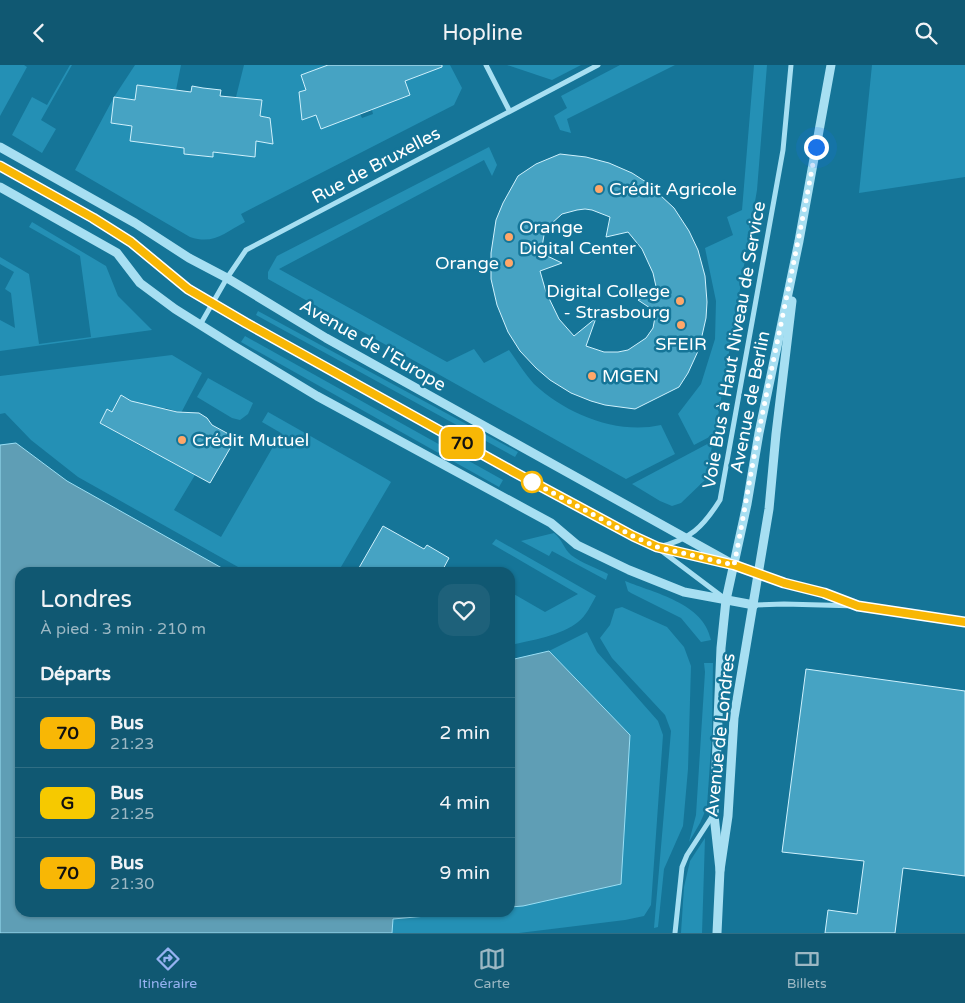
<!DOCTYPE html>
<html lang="fr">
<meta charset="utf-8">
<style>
body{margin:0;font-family:"Varela Round",sans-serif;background:#1e617a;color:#f1f3f6;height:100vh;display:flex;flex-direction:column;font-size:19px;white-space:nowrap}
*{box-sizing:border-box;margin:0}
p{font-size:16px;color:#9cb8c4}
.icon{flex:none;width:28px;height:28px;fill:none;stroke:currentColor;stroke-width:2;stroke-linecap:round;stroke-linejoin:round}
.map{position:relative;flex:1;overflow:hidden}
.sheet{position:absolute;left:15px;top:502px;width:500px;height:350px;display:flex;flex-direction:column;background:#105872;border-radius:15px;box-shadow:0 1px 4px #0004}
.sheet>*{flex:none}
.badge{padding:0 10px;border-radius:8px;font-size:18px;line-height:32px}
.you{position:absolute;width:25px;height:25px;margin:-12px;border:4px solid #fff;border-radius:50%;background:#1a73e8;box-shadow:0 0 0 8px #1a73e833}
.map>.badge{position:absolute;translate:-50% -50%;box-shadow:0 0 0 2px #fff}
h2{padding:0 25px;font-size:19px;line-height:45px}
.round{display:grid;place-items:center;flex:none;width:52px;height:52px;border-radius:15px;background:#1e617a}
.summary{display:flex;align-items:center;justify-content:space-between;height:85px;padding:0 25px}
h1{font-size:24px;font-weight:600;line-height:38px}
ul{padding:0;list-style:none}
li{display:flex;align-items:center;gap:15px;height:70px;padding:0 25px;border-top:1px solid #306e84}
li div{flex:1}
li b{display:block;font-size:19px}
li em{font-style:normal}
li .badge{min-width:55px;font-weight:700;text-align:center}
header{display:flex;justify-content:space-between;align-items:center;height:65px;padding:0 25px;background:#105872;font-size:22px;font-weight:600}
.dock{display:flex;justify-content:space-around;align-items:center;height:70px;border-top:1px solid #306e84;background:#105872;font-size:14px;color:#9cb8c4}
.dock a{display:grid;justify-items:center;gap:2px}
.dock .on{color:#95b2f1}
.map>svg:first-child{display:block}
.green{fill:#2490b5}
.water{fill:#5f9eb5;stroke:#9adff5}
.building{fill:#46a3c3;stroke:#cff1fd;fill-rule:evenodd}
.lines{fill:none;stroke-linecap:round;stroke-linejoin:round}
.minor{stroke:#a7dff2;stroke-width:5}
.tertiary{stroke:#a7dff2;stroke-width:9}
.line-casing{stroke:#fff;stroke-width:11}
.line{stroke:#f8b705;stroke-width:8}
.walk{stroke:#fff;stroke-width:5;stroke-dasharray:0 9}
.poi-dot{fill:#ffa769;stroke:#157598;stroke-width:2}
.stop-dot{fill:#fff;stroke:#f8b705;stroke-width:2.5}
.labels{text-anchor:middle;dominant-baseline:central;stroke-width:5;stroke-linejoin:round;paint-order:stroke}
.street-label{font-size:18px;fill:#fff;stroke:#157598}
.poi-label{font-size:18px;fill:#fff;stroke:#157598;text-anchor:start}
</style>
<header><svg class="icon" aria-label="back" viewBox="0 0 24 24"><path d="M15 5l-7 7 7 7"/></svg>Hopline<svg class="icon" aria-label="search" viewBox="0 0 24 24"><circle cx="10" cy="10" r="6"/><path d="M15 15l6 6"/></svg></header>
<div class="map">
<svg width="965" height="868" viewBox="0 0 965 868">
<rect width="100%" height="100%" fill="#157598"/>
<!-- green -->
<g class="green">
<path d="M 0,0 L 24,0 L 27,2 L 0,51 Z"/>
<path d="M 70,0 L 72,0 L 41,55 L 56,64 L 42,88 L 12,70 L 32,32 L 47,40 Z"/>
<path d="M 135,0 L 181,0 L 176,25 L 138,20 L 135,35 L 114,33 L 111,58 L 132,61 L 131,76 L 184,83 L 184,89 L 212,92 L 213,87 L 254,92 L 256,76 L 273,78 L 270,53 L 260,51 L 262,36 L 236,32 L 244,0 L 328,0 L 301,11 L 306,25 L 299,28 L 303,55 L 316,50 L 360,49 L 362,53 L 373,49 L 372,45 L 405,16 L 414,0 L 450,0 L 462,23 L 454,40 L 241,149 L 245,157 C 224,168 214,180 190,172 L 75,105 L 114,32 Z"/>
<path d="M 507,0 L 581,0 L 552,15 Z"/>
<path d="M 620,0 L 675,0 L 567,54 L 571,68 L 560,65 L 554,51 L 567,43 L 561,31 Z"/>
<path d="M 754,0 L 767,0 L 757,125 L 715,369 L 694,380 L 678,349 L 701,319 L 715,274 L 716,236 L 705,183 L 733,170 L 727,152 L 742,145 Z"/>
<path d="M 872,0 L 965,0 L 965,112 L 859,128 Z"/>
<path d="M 489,82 L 497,100 L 492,111 L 484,95 L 279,204 L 447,297 L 474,284 L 484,298 L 509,285 C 517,296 525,309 534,319 C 566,349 617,370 661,360 L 675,389 L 626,414 L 268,214 L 268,207 L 277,191 Z"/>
<path d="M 32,157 L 106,201 L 118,231 L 152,265 L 0,286 L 0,255 L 15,263 L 11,228 L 5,224 L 14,207 L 0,199 L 0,192 L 29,209 L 39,279 L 91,272 L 80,191 L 29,162 Z"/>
<path d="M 258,246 L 518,387 L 515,392 L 256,250 Z"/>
<path d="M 245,271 L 503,415 L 499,422 L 241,277 Z"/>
<path d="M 172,290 L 202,308 L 181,348 L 166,343 L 155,349 L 121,330 L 112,347 L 107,344 L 100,358 L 151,387 L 157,376 L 174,386 L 169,396 L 195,410 L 174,445 L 221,472 L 281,368 L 262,357 L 268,347 L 388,415 L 391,417 L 338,507 L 247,507 L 78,412 L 31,375 L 5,348 L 0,349 L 0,311 Z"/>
<path d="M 208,313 L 253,338 L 248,349 L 240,355 L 232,353 L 197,332 Z"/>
<path d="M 713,376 L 706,414 L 681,438 L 672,441 L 660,436 L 632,419 Z"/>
<path d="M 554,468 C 562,474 564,484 571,490 C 581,498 597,503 608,509 L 606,515 L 552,486 L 549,491 L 521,476 Z"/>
<path d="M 496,474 L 596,531 C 591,540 586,551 578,557 C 563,570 529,576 510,580 L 510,533 L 512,528 L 545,547 L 578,529 L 492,479 Z"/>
<path d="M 625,516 C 654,528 704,538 711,575 L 701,577 L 681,553 L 631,528 L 628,526 Z"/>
<path d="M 622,542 L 667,562 L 684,582 L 691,601 L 688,704 L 683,761 L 664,804 L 658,862 L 654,863 L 671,666 L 665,650 L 612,593 L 600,573 L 610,560 L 615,544 Z"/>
<path d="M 587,567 L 597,587 L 658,656 L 663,670 L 651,840 L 644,851 L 625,855 L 519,868 L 392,868 L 393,854 L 460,848 L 510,848 L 510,842 L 523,841 L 629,670 L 549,586 Z"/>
<path d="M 704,598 L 713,598 L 712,667 L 707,742 L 700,758 L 689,777 L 696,750 L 705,607 Z"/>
<path d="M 705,773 L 702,868 L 681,868 L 684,822 L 690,796 Z"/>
</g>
<!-- water -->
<g class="water">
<path d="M 16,378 L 67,416 L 229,507 L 20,508 L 20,848 L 460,848 L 393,854 L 392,868 L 0,868 L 0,380 Z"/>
<path d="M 549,586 L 630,670 L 621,819 L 523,841 L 510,842 L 510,595 Z"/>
</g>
<!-- building -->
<g class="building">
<path d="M 328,0 L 442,0 L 442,2 L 405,16 L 410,30 L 321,64 L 316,50 L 302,55 L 299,27 L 306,25 L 301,10 Z"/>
<path d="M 137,20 L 191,27 L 192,21 L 203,23 L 221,25 L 220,31 L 262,35 L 260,51 L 270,53 L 273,79 L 256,76 L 255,92 L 213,87 L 213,92 L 184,89 L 184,83 L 130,76 L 132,61 L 111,58 L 114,32 L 135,35 Z"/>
<path d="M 560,89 L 586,92 L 609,98 L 632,108 L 646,117 L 674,143 L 689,166 L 698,185 L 705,211 L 707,237 L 706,253 L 699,284 L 688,308 L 679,322 L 635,344 L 605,340 L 591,336 L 571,328 L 550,315 L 536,303 L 520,286 L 508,267 L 497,240 L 491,214 L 491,188 L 496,155 L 503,138 L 518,111 L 536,99 ZM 585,144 L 592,145 L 610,152 L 606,172 L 628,167 L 642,184 L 653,208 L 657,226 L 638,235 L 656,247 L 653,263 L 646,273 L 628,285 L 618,287 L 604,287 L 586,281 L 596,253 L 574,271 L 559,254 L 546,227 L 540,206 L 562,198 L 541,188 L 544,170 L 551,159 L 562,149 L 577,145 Z"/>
<path d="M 121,330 L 131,336 L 177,347 L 199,348 L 207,353 L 212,360 L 236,373 L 210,418 L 100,358 L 107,344 L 112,347 Z"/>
<path d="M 383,461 L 424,484 L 427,480 L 449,493 L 441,508 L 356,508 Z"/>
<path d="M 806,604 L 965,626 L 965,811 L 903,803 L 895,868 L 825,868 L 828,845 L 857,849 L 864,796 L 782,787 Z"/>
</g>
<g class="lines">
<!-- minor -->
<g class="minor">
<path d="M 486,0 L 509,45"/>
<path d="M 0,101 L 93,153 L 131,177 L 189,224 L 246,258 L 514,407 L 633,471 L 657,482 L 726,499"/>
<path d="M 200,260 L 227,213 L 246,185 L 598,0"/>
<path d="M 658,482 C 690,475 703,462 720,435 L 783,85 L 791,0"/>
<path d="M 659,484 L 724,533"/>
<path d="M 759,509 L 824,527 L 855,539"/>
<path d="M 754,540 L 784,539 L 858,541 L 965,557"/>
<path d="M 675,868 L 682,802 L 687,790 L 713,750"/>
</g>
<!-- tertiary -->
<g class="tertiary">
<path d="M 0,82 L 135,158 L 189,193 L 227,213 L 326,273 L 734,500 L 759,509"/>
<path d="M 0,122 L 117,188 L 140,218 L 175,244 L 234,281 L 317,331 L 551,458 L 577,480 L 629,505 L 684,527 L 754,540"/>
<path d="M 720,805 L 714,750 L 721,583 L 726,535 L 747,439 L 759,368 L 799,176 L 831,0"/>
<path d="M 717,868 L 720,805 L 728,751 L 734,653 L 769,444 L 776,369 L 792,236"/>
</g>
</g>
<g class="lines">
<!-- line casing -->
<g class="line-casing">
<path id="line" d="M 0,101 L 93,153 L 131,177 L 188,224 L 246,258 L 514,407 L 633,471 L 657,482 L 734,500 L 784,518 L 824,528 L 858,541 L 965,557"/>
</g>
<!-- line -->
<use href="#line" class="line"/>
<!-- walk -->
<path class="walk" d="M 532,417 L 527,414 L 633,471 L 657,482 L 734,500 C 743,456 750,411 759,366 C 778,271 799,177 816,82"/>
</g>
<!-- markers -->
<g class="poi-dot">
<circle cx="599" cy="124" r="5"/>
<circle cx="509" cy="172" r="5"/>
<circle cx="509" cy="198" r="5"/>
<circle cx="680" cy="236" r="5"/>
<circle cx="681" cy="260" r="5"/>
<circle cx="592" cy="311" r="5"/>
<circle cx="182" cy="375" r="5"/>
</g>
<circle class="stop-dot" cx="532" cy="417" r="10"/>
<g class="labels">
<!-- street labels -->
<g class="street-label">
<text transform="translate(376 100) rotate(-28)">Rue de Bruxelles</text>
<text transform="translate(373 280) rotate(30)">Avenue de l'Europe</text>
<text transform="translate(734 280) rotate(-80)">Voie Bus à Haut Niveau de Service</text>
<text transform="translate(750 337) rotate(-79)">Avenue de Berlin</text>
<text transform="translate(720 670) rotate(-84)">Avenue de Londres</text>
</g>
<!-- poi labels -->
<g class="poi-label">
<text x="609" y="124">Crédit Agricole</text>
<text x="519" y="162">Orange<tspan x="519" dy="21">Digital Center</tspan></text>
<text x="499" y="198" text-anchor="end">Orange</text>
<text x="670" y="226" text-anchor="end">Digital College<tspan x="670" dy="21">- Strasbourg</tspan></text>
<text x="681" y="279" text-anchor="middle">SFEIR</text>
<text x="602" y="311">MGEN</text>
<text x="192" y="375">Crédit Mutuel</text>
</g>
</g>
</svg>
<div class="you" style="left:816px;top:82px"></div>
<b class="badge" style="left:462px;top:378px;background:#f8b705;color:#111">70</b>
<section class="sheet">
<div class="summary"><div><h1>Londres</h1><p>À pied · 3 min · 210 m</p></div><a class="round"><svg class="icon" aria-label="heart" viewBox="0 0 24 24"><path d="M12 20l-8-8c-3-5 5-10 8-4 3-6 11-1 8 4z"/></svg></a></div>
<h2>Départs</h2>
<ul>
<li><span class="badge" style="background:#f8b705;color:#111">70</span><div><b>Bus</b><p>21:23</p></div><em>2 min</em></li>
<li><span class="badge" style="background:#f6c900;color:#111">G</span><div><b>Bus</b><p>21:25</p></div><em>4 min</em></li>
<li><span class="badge" style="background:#f8b705;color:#111">70</span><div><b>Bus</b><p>21:30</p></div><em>9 min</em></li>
</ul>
</section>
</div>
<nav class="dock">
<a class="on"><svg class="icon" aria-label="directions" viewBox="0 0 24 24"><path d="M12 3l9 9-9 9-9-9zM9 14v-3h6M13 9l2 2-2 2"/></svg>Itinéraire</a>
<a><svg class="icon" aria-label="map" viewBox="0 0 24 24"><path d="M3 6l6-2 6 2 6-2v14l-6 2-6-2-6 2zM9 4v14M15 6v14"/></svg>Carte</a>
<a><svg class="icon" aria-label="tickets" viewBox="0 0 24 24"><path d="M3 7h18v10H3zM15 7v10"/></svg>Billets</a>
</nav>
